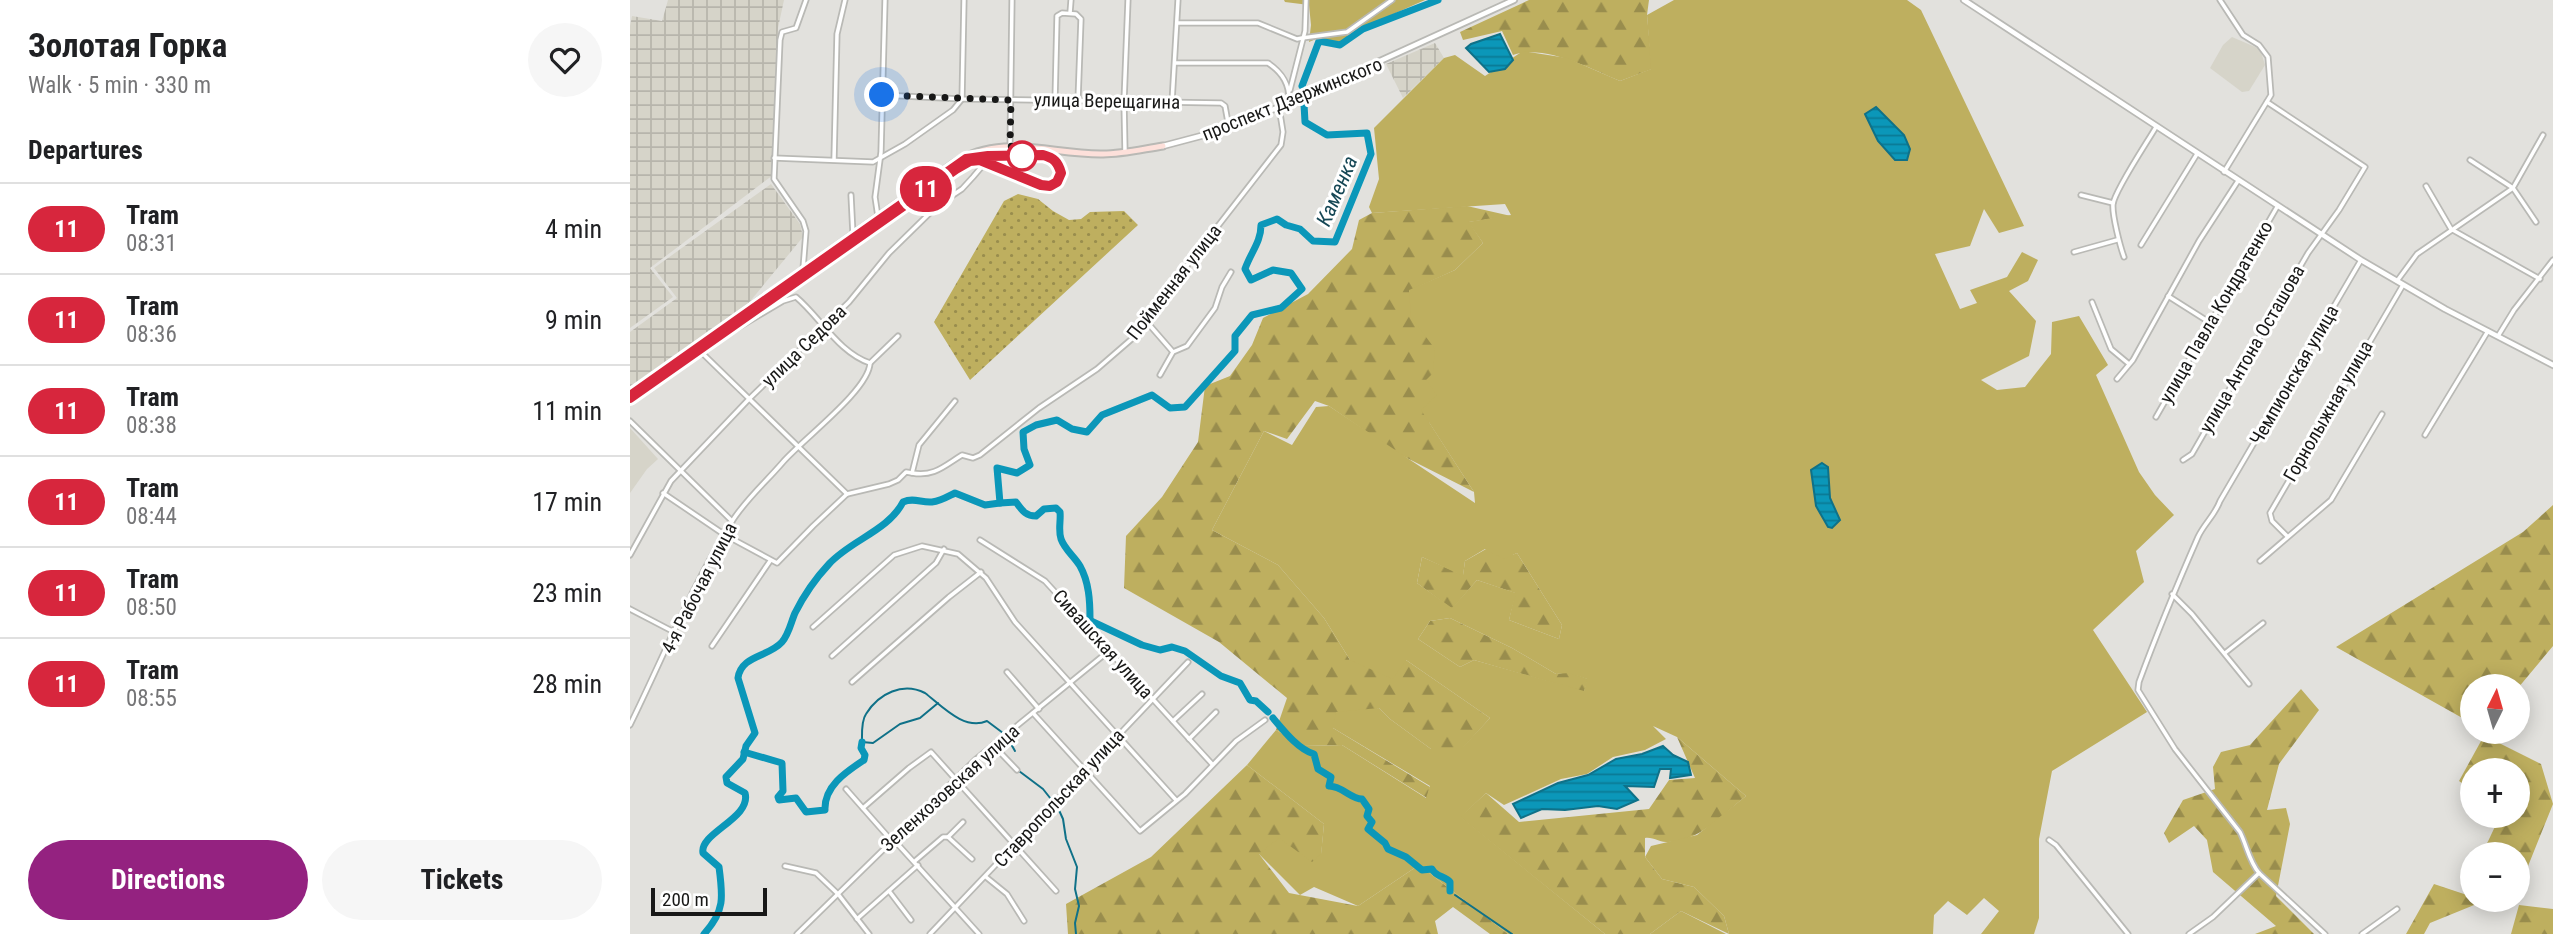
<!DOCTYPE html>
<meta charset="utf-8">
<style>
body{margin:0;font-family:"Roboto Condensed",sans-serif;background:#f6f6f6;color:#202124;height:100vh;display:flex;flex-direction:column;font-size:26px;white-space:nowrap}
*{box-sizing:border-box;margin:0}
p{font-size:23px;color:#757577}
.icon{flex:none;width:38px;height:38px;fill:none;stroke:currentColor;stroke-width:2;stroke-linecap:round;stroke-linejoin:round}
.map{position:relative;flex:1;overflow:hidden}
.side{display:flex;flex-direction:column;background:#fff;width:630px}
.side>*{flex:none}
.badge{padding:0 14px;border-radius:23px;font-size:24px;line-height:46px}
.needle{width:46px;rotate:5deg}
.controls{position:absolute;left:1830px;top:674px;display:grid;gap:14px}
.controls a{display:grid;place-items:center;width:70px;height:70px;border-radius:50%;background:#fff;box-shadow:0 4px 18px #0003;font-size:35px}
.scale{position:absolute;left:21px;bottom:18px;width:116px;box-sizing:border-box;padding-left:7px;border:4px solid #181817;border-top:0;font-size:19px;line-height:24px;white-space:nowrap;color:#181817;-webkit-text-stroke:5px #fff;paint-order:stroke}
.you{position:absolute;width:35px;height:35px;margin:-18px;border:5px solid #fff;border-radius:50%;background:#1a73e8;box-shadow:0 0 0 10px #1a73e833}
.map>.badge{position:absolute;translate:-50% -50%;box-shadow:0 0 0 4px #fff}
h2{padding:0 28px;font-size:26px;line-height:63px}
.round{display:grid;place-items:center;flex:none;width:74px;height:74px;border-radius:37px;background:#f6f6f6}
.overview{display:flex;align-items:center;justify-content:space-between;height:119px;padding:0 28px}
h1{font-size:33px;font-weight:700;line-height:52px}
.button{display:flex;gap:14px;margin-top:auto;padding:14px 28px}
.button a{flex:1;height:80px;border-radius:42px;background:#942280;color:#fff;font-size:28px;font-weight:700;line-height:80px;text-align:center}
.button a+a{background:#f6f6f6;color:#202124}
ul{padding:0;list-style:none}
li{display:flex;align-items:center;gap:21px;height:91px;padding:0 28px;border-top:2px solid #e0e0e0}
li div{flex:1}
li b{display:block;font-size:26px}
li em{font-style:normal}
li .badge{min-width:77px;font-weight:700;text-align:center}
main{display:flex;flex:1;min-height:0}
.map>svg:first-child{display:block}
.built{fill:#d6d4c9}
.industrial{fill:url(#industrial-grid)}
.grass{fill:url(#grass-dots)}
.forest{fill:url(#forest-firs)}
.garden{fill:#beaf5f;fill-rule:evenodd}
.water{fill:url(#water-rules);stroke:#0f7188;stroke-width:2}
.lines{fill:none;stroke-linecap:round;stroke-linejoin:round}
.stream{stroke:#0f7188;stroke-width:2}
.river{stroke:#0b97b9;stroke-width:7}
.minor-casing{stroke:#b9b9b5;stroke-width:7}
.tertiary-casing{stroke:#b9b9b5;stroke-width:8}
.secondary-casing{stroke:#b9b9b5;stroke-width:9}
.minor{stroke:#fff;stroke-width:3.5}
.tertiary{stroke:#fff;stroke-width:4.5}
.secondary{stroke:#fde0da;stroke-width:5}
.tram{stroke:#6d6c6a;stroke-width:2}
.line-casing{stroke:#fff;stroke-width:16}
.line{stroke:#d7263d;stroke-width:10}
.walk{stroke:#181817;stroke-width:7;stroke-dasharray:0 12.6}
.stop-dot{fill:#fff;stroke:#d7263d;stroke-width:3.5}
.labels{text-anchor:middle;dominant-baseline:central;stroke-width:6;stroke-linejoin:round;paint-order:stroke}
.street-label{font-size:19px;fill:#181817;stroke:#fff}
.water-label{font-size:21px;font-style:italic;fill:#154755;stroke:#fff}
</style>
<main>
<section class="side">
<div class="overview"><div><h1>Золотая Горка</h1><p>Walk · 5 min · 330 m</p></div><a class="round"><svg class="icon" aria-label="heart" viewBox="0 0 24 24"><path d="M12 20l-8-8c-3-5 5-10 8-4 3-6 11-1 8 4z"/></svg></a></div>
<h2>Departures</h2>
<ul>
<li><span class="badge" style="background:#d7263d;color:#fff">11</span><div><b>Tram</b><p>08:31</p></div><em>4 min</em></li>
<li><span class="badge" style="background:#d7263d;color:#fff">11</span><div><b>Tram</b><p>08:36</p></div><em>9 min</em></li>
<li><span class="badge" style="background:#d7263d;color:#fff">11</span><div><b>Tram</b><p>08:38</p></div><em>11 min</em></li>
<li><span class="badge" style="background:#d7263d;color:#fff">11</span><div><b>Tram</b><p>08:44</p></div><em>17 min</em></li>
<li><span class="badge" style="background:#d7263d;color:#fff">11</span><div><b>Tram</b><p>08:50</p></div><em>23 min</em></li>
<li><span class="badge" style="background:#d7263d;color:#fff">11</span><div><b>Tram</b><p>08:55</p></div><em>28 min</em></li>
</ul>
<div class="button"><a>Directions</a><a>Tickets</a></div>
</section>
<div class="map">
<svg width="1923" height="934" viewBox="0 0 1923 934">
<defs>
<pattern id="industrial-grid" width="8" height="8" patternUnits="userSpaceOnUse" patternTransform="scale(1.75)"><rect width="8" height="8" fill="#d6d4c9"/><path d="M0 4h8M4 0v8" fill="none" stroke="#b7b5ac"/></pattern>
<pattern id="grass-dots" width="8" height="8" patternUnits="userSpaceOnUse" patternTransform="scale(1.75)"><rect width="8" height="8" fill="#beaf5f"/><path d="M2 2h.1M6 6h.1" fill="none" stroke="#998d4d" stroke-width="1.8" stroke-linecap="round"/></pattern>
<pattern id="forest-firs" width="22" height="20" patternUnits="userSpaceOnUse" patternTransform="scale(1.75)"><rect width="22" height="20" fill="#beaf5f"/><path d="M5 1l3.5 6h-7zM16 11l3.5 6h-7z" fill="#998d4d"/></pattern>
<pattern id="water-rules" width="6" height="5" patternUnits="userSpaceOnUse" patternTransform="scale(1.75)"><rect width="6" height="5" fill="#0b97b9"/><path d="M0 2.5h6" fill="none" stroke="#0a7a95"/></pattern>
</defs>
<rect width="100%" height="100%" fill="#e2e1dd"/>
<!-- built -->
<g class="built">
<path d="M 1602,37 L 1630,49 L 1635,65 L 1619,91 L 1612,92 L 1580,68 L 1593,45 Z"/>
<path d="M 0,428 L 28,459 L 17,469 L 0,493 Z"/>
</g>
<!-- industrial -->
<g class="industrial">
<path d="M 38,0 L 154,0 L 148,28 L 143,175 L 20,268 L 43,297 L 0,328 L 0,26 L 2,16 L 32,21 Z"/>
<path d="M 805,43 L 814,58 L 773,98 L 756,64 Z"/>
<path d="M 141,184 L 170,224 L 173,237 L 108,316 L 0,392 L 0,332 L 47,298 L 24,268 Z"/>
</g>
<!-- grass -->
<path class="grass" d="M 388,194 L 408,199 L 423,211 L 439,220 L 451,219 L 460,212 L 494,211 L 508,225 L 340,380 L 304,322 L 374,201 Z"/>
<!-- forest -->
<g class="forest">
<path d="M 899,0 L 1019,0 L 1017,15 L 1022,69 L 990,81 C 961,69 915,44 883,55 L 872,31 L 833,40 L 830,32 Z"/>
<path d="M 837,206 L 881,216 L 839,222 L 853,243 L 825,270 L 779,291 L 815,348 L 813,398 L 799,422 L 844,492 L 769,454 L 699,406 L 685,401 L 657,439 L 634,431 L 582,530 L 648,565 L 694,618 L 720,660 L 776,660 L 860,718 L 831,750 L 801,749 L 760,719 L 749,708 L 703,728 L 800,787 L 797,798 L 712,745 L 673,746 L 646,730 L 657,698 L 589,642 L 494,588 L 496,536 L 532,497 L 568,442 L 575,386 L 600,376 L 622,345 L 633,318 L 678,294 L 722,249 L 729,220 L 742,213 Z"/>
<path d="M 1923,505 L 1923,646 L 1888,688 L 1888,686 L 1843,686 L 1843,724 L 1706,647 L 1893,532 Z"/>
<path d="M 856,549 L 882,555 L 887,553 L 932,625 L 929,639 L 879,620 L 885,593 L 847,580 L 822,609 L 787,583 L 792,557 L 833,575 L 835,561 Z"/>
<path d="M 820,618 L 882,648 L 926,674 L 939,672 L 958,679 L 954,692 L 844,660 L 830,667 L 788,639 L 800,621 Z"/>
<path d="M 1671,689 L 1689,710 L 1649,764 L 1637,810 L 1656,808 L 1660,824 L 1646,896 L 1684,934 L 1625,934 L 1646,926 L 1583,872 L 1577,840 L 1564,826 L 1539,843 L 1534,833 L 1553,800 L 1585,789 L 1583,767 L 1591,752 L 1620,745 Z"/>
<path d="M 1856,732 L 1866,732 L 1865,741 L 1911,764 L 1923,804 L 1888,891 L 1888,854 L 1852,854 L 1870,816 L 1888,816 L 1888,770 L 1843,770 L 1843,791 L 1829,781 Z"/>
<path d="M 1047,737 L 1116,796 C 1093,814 1068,843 1036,842 C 1028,842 1024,837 1015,838 L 1015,857 L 1032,879 L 1064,887 L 1094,916 L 1099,934 L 1051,911 L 1020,934 L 975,934 L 830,817 L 856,793 L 889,822 L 1019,809 L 1039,780 L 1065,778 Z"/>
<path d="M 617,765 L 694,824 L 690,867 L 629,854 L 659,893 L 728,906 L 789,865 L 878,934 L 860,934 L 823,907 L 805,921 L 808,934 L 438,934 L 436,904 L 521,857 Z"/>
<path d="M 1804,884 L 1843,897 L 1843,900 L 1854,901 L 1800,923 L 1794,934 L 1776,934 Z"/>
<path d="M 1889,905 L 1923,909 L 1923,934 L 1881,934 Z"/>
</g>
<!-- garden -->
<g class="garden">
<path d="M 654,0 L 795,0 L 759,16 L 709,46 L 686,39 L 679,42 L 681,25 L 679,5 L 655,2 Z"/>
<path d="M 1044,0 L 1277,0 L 1291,10 L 1394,226 L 1369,233 L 1354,209 L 1340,246 L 1305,254 L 1330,309 L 1347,303 L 1340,290 L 1377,277 L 1392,252 L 1408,260 L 1398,281 L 1379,291 L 1406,321 L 1399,356 L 1351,380 L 1367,390 L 1395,387 L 1421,354 L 1422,322 L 1449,316 L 1478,365 L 1466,375 L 1509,472 L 1525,495 L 1544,515 L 1506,551 L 1514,582 L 1463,630 L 1517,712 L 1422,771 L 1409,839 L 1409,918 L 1404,934 L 1351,934 L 1369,911 L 1354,898 L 1337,915 L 1318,901 L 1304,915 L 1303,934 L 1099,934 L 1094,916 L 1064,887 L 1032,879 L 1015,857 L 1021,846 L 1067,835 L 1116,796 L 1047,737 L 1023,726 L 1036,739 L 1015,750 L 983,757 L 957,774 L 931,779 L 874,805 L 856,793 L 831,817 L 975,934 L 878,934 L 789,865 L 728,906 L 684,887 L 670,895 L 629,854 L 649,838 L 682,862 L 691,854 L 694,824 L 617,765 L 646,730 L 673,746 L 712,745 L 796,798 L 800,786 L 703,728 L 706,712 L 749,708 L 760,719 L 801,749 L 831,749 L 860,718 L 776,660 L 763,679 L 720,660 L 694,618 L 648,565 L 582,530 L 634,431 L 662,445 L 686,407 L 699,406 L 845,503 L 844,492 L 791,410 L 807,395 L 796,380 L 803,373 L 805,349 L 781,317 L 779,290 L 825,270 L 853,243 L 838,222 L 881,215 L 875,204 L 742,213 L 739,207 L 749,179 L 744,128 L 814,58 L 825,55 L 855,76 L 893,51 L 937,58 L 990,81 L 1021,69 L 1017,15 ZM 855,549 L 874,559 L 887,553 L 932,625 L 929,639 L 879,620 L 886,593 L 847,580 L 822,608 L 787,583 L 792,557 L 833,576 L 835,561 ZM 820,618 L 882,648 L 926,674 L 939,673 L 957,679 L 954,691 L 844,660 L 830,667 L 788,639 L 800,621 Z"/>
<path d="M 1051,911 L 1096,934 L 1020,934 Z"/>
</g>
<!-- water -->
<g class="water">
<path d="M 870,34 L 883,60 L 875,69 L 859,72 L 836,48 L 841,44 Z"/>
<path d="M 1246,107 L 1274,135 L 1280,149 L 1277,160 L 1265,160 L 1248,141 L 1235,114 Z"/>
<path d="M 1192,463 L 1198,467 L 1200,498 L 1210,520 L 1202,528 L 1198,527 L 1186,506 L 1181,470 Z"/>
<path d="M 1033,746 L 1043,755 L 1058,762 L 1061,775 L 1040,778 L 1041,769 L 1030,769 L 1024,787 L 995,786 L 1008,800 L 987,809 L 968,806 L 935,810 L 912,809 L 891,818 L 883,804 L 928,783 L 958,775 L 986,759 L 1012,754 Z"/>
</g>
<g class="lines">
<!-- stream -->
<g class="stream">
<path d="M 308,703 L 290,718 L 270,724 L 243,743 L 232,742 C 232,734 231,721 236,714 C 249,693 273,682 295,693 C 312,706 334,731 357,721 L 373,733"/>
<path d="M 377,737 L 385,751"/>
<path d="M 389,771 L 413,789 L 428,808 L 433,819 L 436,839 L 447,867 L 445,889 L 449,906 L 445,923 L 446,934"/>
<path d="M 825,895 L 882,934"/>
</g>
<!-- river -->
<g class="river">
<path d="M 672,86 L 689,41 L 710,45 L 733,29 L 808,0"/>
<path d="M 370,503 L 386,502 C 392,510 395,516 406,516 L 414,509 L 426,508 L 430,512 C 431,521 428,530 431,539 C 435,550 444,556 450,566 C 459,582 460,601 460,619"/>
<path d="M 461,621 L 512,645 L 530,650 L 542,647 L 555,651 L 591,676 L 610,683 L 620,700 L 626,701 L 638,712"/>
<path d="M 643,718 C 654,731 668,749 684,754 L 688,769 L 701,777 L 699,786 C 712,786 721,799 732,799 L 739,809 L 737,816 L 742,822 L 738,829 L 755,843 L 758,849 L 776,857 L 792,870 L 802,869 C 806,877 815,876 820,882 L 820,891"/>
<path d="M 114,752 L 152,763 L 153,791 L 148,797 L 149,800 L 166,798 L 176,812 L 195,810 C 194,786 216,772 234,760 L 235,755 L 231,748 L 232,742"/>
<path d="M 74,934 C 95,911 93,897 89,867 L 73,853 C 69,833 122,818 115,793 L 97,783 L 96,777 L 113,759 L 116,746 L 125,733 L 108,678 C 111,655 139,657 152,642 C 159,634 161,622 165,613 C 174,595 185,579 199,564 C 221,540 258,531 273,502 C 284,497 291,503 302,502 C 311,501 317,497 325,493 L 355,505 L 370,503 L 367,468 L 387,473 L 400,465 L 394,449 L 393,432 L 406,425 L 427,420 L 442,429 L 457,432 L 472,415 L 522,395 L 540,408 L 555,407 L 605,351 L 605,336 L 622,315 L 651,308 L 672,289 L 661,273 L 643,270 L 621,280 L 615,269 C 621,252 631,242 631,225 L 647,219 L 656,225 L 670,229 L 683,241 L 705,242 L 741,154 L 737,133 L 697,135 L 675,122 L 674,104"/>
</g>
<!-- minor casing -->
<g class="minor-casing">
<g id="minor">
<path d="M 1590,0 L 1613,35 L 1629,45 L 1638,57 L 1641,95 L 1594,172"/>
<path d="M 440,13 L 441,0"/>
<path d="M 548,23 L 628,23 L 667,39 L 672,38 L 717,32 L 762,0"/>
<path d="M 546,63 L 638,63 C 653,73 660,85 659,103"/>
<path d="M 660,90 L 675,31 L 676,0"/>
<path d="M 252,95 L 332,99 L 591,103 L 595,106 L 599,128"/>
<path d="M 425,101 L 427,16 L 432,13 L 446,14 L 451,19 L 448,100"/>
<path d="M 542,102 L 548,0"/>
<path d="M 380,146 L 382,0"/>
<path d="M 495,152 L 494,102 L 498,0"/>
<path d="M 144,158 L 243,162 L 275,144 L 323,110 L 332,99 L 334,0"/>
<path d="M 204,160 L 207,34 L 215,0"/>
<path d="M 1840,160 L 1883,188 L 1906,222"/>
<path d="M 1796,186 L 1821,229 L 1910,279"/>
<path d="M 221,195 L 223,235"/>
<path d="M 1451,195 L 1483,203"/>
<path d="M 248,217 L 245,197 L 251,152 L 255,0"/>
<path d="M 1511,245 L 1567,154"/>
<path d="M 1444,252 L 1487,240"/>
<path d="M 1494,257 C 1490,246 1482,215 1483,204 C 1485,190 1518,141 1526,127"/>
<path d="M 173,269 L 176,231 L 173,221 L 144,179 L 150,40 L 152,32 L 166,28 L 176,0"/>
<path d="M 1767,281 L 1787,254 L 1883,188 L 1913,135"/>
<path d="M 1538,296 L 1579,322"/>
<path d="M 1462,302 L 1481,349 L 1499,364"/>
<path d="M 516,321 L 543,352"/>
<path d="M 1868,336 L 1884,310 L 1923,260"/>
<path d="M 66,347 L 217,494"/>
<path d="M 240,363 L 268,336"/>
<path d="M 530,375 L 543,352 L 557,346 L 585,308 L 592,287 L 601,272"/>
<path d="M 1487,379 L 1503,360 L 1569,241 L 1608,181"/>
<path d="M 1526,417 L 1647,207"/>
<path d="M 0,421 L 102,521"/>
<path d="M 1795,435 L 1858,331"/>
<path d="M 1553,460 L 1562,454 L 1678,253 L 1709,210 L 1735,167 L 1637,102"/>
<path d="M 282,473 C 304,477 314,466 332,455 L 343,458 L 350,455 L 409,408 L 467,369 L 504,337 L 556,267 L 651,145 L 653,132 L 649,107"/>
<path d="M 33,493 L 95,535 L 147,563 L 183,526 L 217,494 L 259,484 L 268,480 L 276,472 L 282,473 L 289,445 L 325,401"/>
<path d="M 1657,536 L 1642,521 L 1640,513 L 1773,285"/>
<path d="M 350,540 L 415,581 L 582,764"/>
<path d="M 0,555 L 41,481 L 119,399 L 219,302 L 259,253 L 308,205 L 332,189 L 343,177 L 354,164 L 358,149"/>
<path d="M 1630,561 L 1701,500 L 1752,414"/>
<path d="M 1542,594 L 1562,614 L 1619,684"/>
<path d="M 0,609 L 44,632"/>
<path d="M 183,627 L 264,555 L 292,546 L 328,554 L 356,578 L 385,622 L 546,800"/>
<path d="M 82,646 L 140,561"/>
<path d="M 1595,653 L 1633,623"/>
<path d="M 202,656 L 306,563 L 314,549"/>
<path d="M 377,672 L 409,709"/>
<path d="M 222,682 L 319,597 L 351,572"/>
<path d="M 403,713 L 510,831 L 555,794 L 606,741 L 635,720"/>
<path d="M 543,721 L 572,694"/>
<path d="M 0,725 C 33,658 61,587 101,523 C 114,501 136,482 153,462 C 173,439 239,390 240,363 C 209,353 190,317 166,297 L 153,301 L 99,333 L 93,328"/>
<path d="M 559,739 L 586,712"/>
<path d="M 363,745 L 387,770"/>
<path d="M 216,789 L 261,840"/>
<path d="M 233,808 L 279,768 L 301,752 L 426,891"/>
<path d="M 318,837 L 342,859"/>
<path d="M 263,839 L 349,934"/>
<path d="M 1419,840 L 1426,845 L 1498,934"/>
<path d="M 285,861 L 313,837 L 318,837 L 333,822"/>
<path d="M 155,866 L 186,873 L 208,894 L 239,934"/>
<path d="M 356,877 L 377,894 L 394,921"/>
<path d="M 259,891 L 281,920"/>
<path d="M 227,919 L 288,865"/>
<path d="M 167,934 L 345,760 L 480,650"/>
<path d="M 300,934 L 558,662"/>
<path d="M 1559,934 L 1583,917 L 1629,873"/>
<path d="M 1695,934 L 1629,873 C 1619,861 1617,846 1610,832 L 1545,749 L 1508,690 L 1509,682 C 1527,633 1547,585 1568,537 C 1574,524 1585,515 1590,501 L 1731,260"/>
<path d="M 1732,934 L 1767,909"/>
</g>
</g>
<!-- tertiary casing -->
<g class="tertiary-casing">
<g id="tertiary">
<path d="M 1334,0 L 1731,260 L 1815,309 L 1923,365"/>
<path d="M 533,146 L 586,132 L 649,107 L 884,0"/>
</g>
</g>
<!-- secondary casing -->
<g class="secondary-casing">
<path id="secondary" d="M 0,392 L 324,163 C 372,132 421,155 473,154 C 493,154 513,149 533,146"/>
</g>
<!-- minor -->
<use href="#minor" class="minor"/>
<!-- tertiary -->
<use href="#tertiary" class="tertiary"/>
<!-- secondary -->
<use href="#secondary" class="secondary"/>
<!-- tram -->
<path class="tram" d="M 0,396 L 336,159 L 358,156 L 413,155 C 424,158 428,162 431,173 L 427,182 L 420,186 L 411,185 L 353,161 L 347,160 L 336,163 L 0,398"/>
</g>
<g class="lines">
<!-- line casing -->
<g class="line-casing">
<path id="line" d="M 0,396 L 336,159 L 358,156 L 413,155 C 424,158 428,162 431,173 L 427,182 L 420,186 L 411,185 L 350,160 L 340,161 L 326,169 L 0,398"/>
</g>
<!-- line -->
<use href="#line" class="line"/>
<!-- walk -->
<path class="walk" d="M 252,95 L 381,100 L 380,146 L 389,147 L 392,156"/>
</g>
<!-- markers -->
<circle class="stop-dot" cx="392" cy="156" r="14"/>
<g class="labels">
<!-- street labels -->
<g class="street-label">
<text transform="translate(662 99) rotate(-22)">проспект Дзержинского</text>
<text transform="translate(477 101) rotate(1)">улица Верещагина</text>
<text transform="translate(544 282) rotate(-52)">Пойменная улица</text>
<text transform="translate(1586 312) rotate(-60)">улица Павла Кондратенко</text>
<text transform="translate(174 346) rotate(-44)">улица Седова</text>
<text transform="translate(1622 349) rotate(-60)">улица Антона Осташова</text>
<text transform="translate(1664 375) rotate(-60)">Чемпионская улица</text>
<text transform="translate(1698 411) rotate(-60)">Горнолыжная улица</text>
<text transform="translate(69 588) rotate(-63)">4-я Рабочая улица</text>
<text transform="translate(473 644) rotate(48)">Сивашская улица</text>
<text transform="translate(320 788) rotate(-42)">Зеленхозовская улица</text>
<text transform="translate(429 798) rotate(-47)">Ставропольская улица</text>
</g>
<!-- water labels -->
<g class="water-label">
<text transform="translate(707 191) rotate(-67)">Каменка</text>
</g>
</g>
</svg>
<div class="controls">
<a><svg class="needle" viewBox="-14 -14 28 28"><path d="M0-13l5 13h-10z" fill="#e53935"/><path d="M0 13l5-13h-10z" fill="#757577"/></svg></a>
<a>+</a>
<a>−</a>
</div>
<div class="scale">200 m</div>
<div class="you" style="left:252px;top:95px"></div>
<b class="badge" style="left:296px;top:189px;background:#d7263d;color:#fff">11</b>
</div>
</main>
